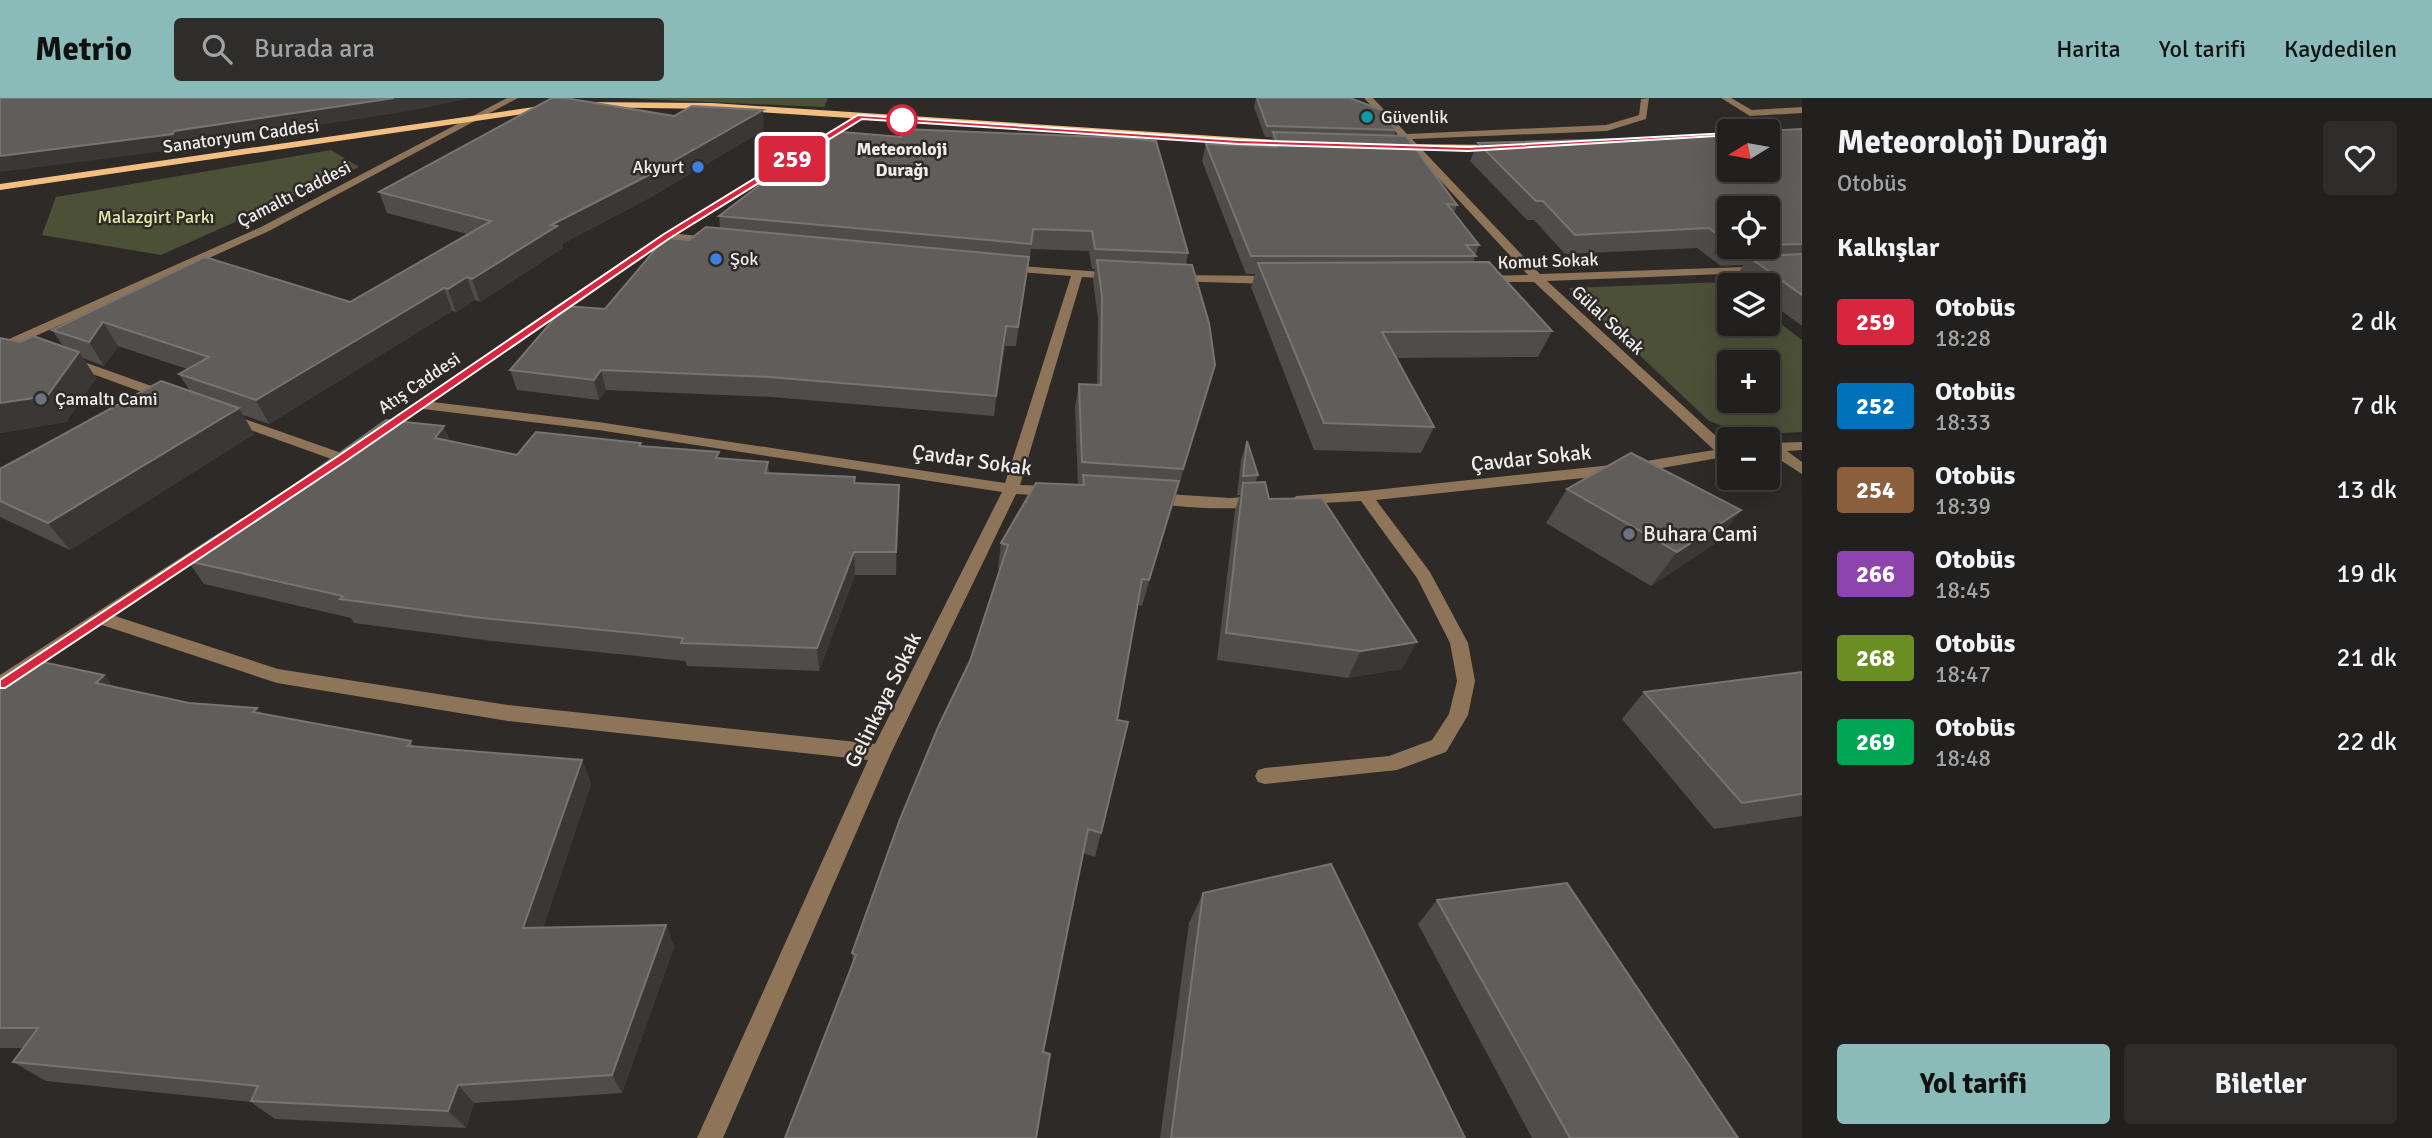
<!DOCTYPE html>
<html lang="tr">
<meta charset="utf-8">
<style>
body{margin:0;font-family:Signika,sans-serif;background:#2e2d2b;color:#f1f3f6;height:100vh;display:flex;flex-direction:column;font-size:26px;white-space:nowrap}
*{box-sizing:border-box;margin:0}
p{font-size:23px;color:#a2a3a4}
.icon{flex:none;width:38px;height:38px;fill:none;stroke:currentColor;stroke-width:2;stroke-linecap:round;stroke-linejoin:round}
.map{position:relative;flex:1;overflow:hidden}
.details{display:flex;flex-direction:column;background:#22201e;width:630px}
.details>*{flex:none}
.badge{padding:0 14px;border-radius:5px;font-size:24px;line-height:46px}
.needle{width:46px;rotate:259deg}
.fabs{position:absolute;left:1717px;top:21px;display:grid;gap:14px}
.fabs a{display:grid;place-items:center;width:63px;height:63px;border-radius:7px;background:#22201e;box-shadow:0 7px 28px #0002,0 0 0 2px #3f3e3c;font-size:35px}
.map>.badge{position:absolute;translate:-50% -50%;box-shadow:0 0 0 4px #fff}
h2{padding:0 35px;font-size:26px;line-height:63px}
.round{display:grid;place-items:center;flex:none;width:74px;height:74px;border-radius:7px;background:#2e2d2b}
.overview{display:flex;align-items:center;justify-content:space-between;height:119px;padding:0 35px}
h1{font-size:33px;font-weight:800;line-height:52px}
.primary-button{display:flex;gap:14px;margin-top:auto;padding:14px 35px}
.primary-button a{flex:1;height:80px;border-radius:7px;background:#8bbbb9;color:#111;font-size:28px;font-weight:800;line-height:80px;text-align:center}
.primary-button a+a{background:#2e2d2b;color:#f1f3f6}
ul{padding:0;list-style:none}
li{display:flex;align-items:center;gap:21px;height:84px;padding:0 35px}
li div{flex:1}
li b{display:block;font-size:26px}
li em{font-style:normal}
li .badge{min-width:77px;font-weight:700;text-align:center}
header{display:flex;align-items:center;gap:42px;box-sizing:border-box;height:98px;padding:0 35px;background:#8bbbb9;color:#111}
header strong{font-size:33px}
nav{display:flex;gap:38px;margin-inline-start:auto;font-size:24px}
.search{width:490px;height:63px;background:#2e2d2b;display:flex;align-items:center;gap:18px;box-sizing:border-box;padding:0 24px;border-radius:7px;color:#a2a3a4;font-size:26px}
main{display:flex;flex:1;min-height:0}
.map>svg:first-child{display:block}
.green{fill:#4c5037;fill-rule:evenodd}
.lines{fill:none;stroke-linecap:round;stroke-linejoin:round}
.minor{fill:#8e7458;fill-rule:evenodd}
.major{fill:#f3be81;fill-rule:evenodd}
.wall{fill:#4f4c49;fill-rule:evenodd}
.shaded-wall{fill:#3b3735}
.building{fill:#605d5b;stroke:#777472;stroke-width:2}
.line{fill:#d7263d;stroke:#fff;stroke-width:2}
.culture-dot{fill:#0f9aa8;stroke:#2e2a28;stroke-width:2.5}
.stop-dot{fill:#fff;stroke:#d7263d;stroke-width:3.5}
.shop-dot{fill:#3f7fe0;stroke:#2e2a28;stroke-width:2.5}
.worship-dot{fill:#6b7280;stroke:#2e2a28;stroke-width:2.5}
.labels{text-anchor:middle;dominant-baseline:central;stroke-width:5;stroke-linejoin:round;paint-order:stroke}
.far-poi-label{font-size:18px;fill:#f0edec;stroke:#2e2a28;text-anchor:start}
.far-street-label{font-size:18px;fill:#f0edec;stroke:#2e2a28}
.far-stop-label{font-size:18px;font-weight:bold;fill:#f0edec;stroke:#2e2a28}
.far-park-label{font-size:18px;fill:#e1eaa7;stroke:#2e2a28}
.street-label{font-size:21px;fill:#f0edec;stroke:#2e2a28}
.poi-label{font-size:21px;fill:#f0edec;stroke:#2e2a28;text-anchor:start}
</style>
<header>
<strong>Metrio</strong>
<div class="search"><svg class="icon" aria-label="search" viewBox="0 0 24 24"><circle cx="10" cy="10" r="6"/><path d="M15 15l6 6"/></svg>Burada ara</div>
<nav><a>Harita</a><a>Yol tarifi</a><a>Kaydedilen</a></nav>
</header>
<main>
<div class="map">
<svg width="1802" height="1040" viewBox="0 0 1802 1040">
<rect width="100%" height="100%" fill="#2e2a28"/>
<!-- green -->
<g class="green">
<path d="M 618,0 L 828,0 L 824,9 Z"/>
<path d="M 331,52 L 359,69 L 161,157 L 42,137 L 56,99 Z"/>
<path d="M 1725,184 L 1730,187 L 1729,226 L 1768,226 L 1768,216 L 1802,242 L 1802,334 L 1748,337 L 1709,323 L 1569,190 ZM 1729,264 L 1768,264 L 1768,303 L 1729,303 Z"/>
</g>
<g class="lines">
<!-- minor -->
<g class="minor">
<path d="M 507,0 L 518,0 L 269,133 L 0,254 L 0,245 L 261,129 Z"/>
<path d="M 1364,0 L 1373,0 L 1407,36 L 1606,27 L 1639,17 L 1641,1 L 1649,0 L 1646,21 L 1607,33 L 1412,41 L 1540,176 L 1802,167 L 1802,173 L 1547,183 L 1729,350 L 1729,358 L 1640,374 L 1376,402 L 1430,474 L 1468,545 L 1475,583 L 1468,617 L 1446,654 L 1397,672 L 1265,686 L 1258,684 L 1255,678 L 1258,672 L 1265,670 L 1389,658 L 1432,642 L 1449,616 L 1457,583 L 1450,545 L 1417,480 L 1361,403 L 1301,406 L 1293,401 L 1296,398 L 1365,393 L 1640,364 L 1714,352 L 1534,184 L 1477,184 L 1477,180 L 1481,178 L 1528,177 Z"/>
<path d="M 1721,0 L 1731,0 L 1752,12 L 1802,9 L 1802,15 L 1750,18 Z"/>
<path d="M 858,17 L 865,19 L 678,136 L 713,139 L 717,140 L 717,144 L 669,141 L 433,304 L 598,324 L 1005,385 L 1071,178 L 1005,173 L 999,170 L 1005,167 L 1117,175 L 1123,178 L 1117,181 L 1082,179 L 1020,387 L 1053,388 L 1061,393 L 1053,398 L 1016,396 L 891,655 L 723,1040 L 697,1040 L 868,662 L 508,623 L 277,585 L 102,527 L 0,593 L 0,577 L 242,420 L 250,425 L 248,429 L 115,518 L 278,571 L 508,607 L 875,646 L 1002,394 L 598,332 L 423,311 L 384,338 L 374,338 L 372,335 L 663,136 Z"/>
<path d="M 1173,177 L 1274,178 L 1280,182 L 1274,186 L 1169,183 L 1169,179 Z"/>
<path d="M 67,258 L 174,296 L 176,299 L 169,303 L 164,302 L 62,265 L 60,262 Z"/>
<path d="M 225,314 L 347,357 L 349,360 L 347,363 L 337,363 L 220,321 L 220,315 Z"/>
<path d="M 1802,344 L 1802,352 L 1787,353 L 1802,364 L 1802,376 L 1768,354 L 1768,345 Z"/>
<path d="M 1151,395 L 1230,400 L 1259,398 L 1267,403 C 1255,416 1165,409 1146,403 L 1143,400 Z"/>
</g>
<!-- major -->
<g class="major">
<path d="M 583,4 L 712,5 L 1292,43 L 1297,46 L 1292,49 L 712,11 L 580,9 L 580,5 Z"/>
<path d="M 555,6 L 558,7 L 558,11 L 0,92 L 0,86 Z"/>
<path d="M 1393,46 L 1498,47 L 1503,50 L 1498,53 L 1390,51 L 1388,49 Z"/>
</g>
</g>
<!-- wall -->
<g class="wall">
<path d="M 1256,0 L 1350,0 L 1396,32 L 1394,38 L 1457,107 L 1454,115 L 1479,147 L 1473,164 L 1552,233 L 1538,259 L 1396,260 L 1434,329 L 1421,355 L 1314,352 L 1251,189 L 1255,176 L 1246,176 L 1202,63 L 1206,46 L 1269,49 L 1272,39 L 1265,39 L 1254,9 Z"/>
<path d="M 1802,31 L 1802,228 L 1768,203 L 1768,187 L 1747,187 L 1736,179 L 1743,167 L 1721,168 L 1697,150 L 1565,156 L 1534,122 L 1527,122 L 1470,63 L 1478,45 L 1658,40 ZM 1729,110 L 1768,110 L 1768,149 L 1729,149 Z"/>
<path d="M 764,32 L 651,99 L 562,146 L 563,150 L 480,204 L 475,202 L 456,214 L 452,213 L 269,326 L 243,317 L 254,336 L 70,452 L 0,419 L 0,371 L 190,293 L 179,276 L 187,271 L 118,248 L 104,268 L 83,260 L 96,280 L 66,324 L 0,335 L 0,240 L 20,244 L 64,249 L 52,232 L 205,159 L 350,204 L 467,136 L 387,115 L 379,94 Z"/>
<path d="M 901,39 L 1188,155 L 1186,167 L 1209,290 L 1142,508 L 1138,507 L 1117,622 L 1101,735 L 1095,759 L 1083,755 L 1043,954 L 1036,1040 L 853,867 L 852,855 L 970,563 L 1000,472 L 998,471 L 1001,445 L 1078,387 L 1075,309 L 1079,286 L 1097,287 L 1098,220 L 1093,183 L 1095,171 L 1092,171 L 1089,153 L 1031,151 L 1016,248 L 1005,248 L 994,318 L 771,299 L 606,292 L 599,302 L 517,292 L 510,272 L 605,211 L 689,142 L 720,130 L 719,118 Z"/>
<path d="M 450,343 L 517,357 L 642,348 L 720,361 L 768,364 L 769,375 L 855,379 L 855,385 L 899,387 L 896,477 L 855,477 L 819,573 L 687,568 L 685,563 L 492,543 L 354,525 L 351,520 L 204,486 L 188,463 Z"/>
<path d="M 1247,343 L 1258,377 L 1255,385 L 1269,401 L 1402,571 L 1348,580 L 1217,562 L 1235,412 L 1240,397 L 1237,397 L 1241,362 Z"/>
<path d="M 1567,391 L 1741,412 L 1714,446 L 1651,488 L 1546,425 Z"/>
<path d="M 1802,574 L 1802,718 L 1714,731 L 1622,621 L 1644,594 Z"/>
<path d="M 0,586 L 114,589 L 189,605 L 257,610 L 262,616 L 411,643 L 414,649 L 582,662 L 591,686 L 543,830 L 666,827 L 674,849 L 622,995 L 474,1005 L 466,1030 L 275,1021 L 251,1004 L 46,983 L 13,964 L 24,950 L 0,950 Z"/>
<path d="M 1203,795 L 1465,1040 L 1160,1040 L 1189,825 Z"/>
<path d="M 1437,802 L 1738,1040 L 1532,1040 L 1418,826 Z"/>
</g>
<!-- shaded-wall -->
<g class="shaded-wall">
<path d="M 394,0 L 472,0 L 404,14 L 181,48 L 181,51 L 0,74 L 0,58 Z"/>
<path d="M 763,12 L 764,32 L 651,99 L 562,146 L 563,150 L 480,204 L 472,181 L 551,127 Z"/>
<path d="M 1029,159 L 1027,178 L 1016,248 L 1018,229 Z"/>
<path d="M 467,179 L 475,202 L 456,214 L 448,191 Z"/>
<path d="M 444,190 L 452,213 L 269,326 L 256,302 Z"/>
<path d="M 103,224 L 118,248 L 104,268 L 89,244 Z"/>
<path d="M 1006,228 L 1005,248 L 994,318 L 996,298 Z"/>
<path d="M 79,254 L 96,280 L 66,324 L 0,335 L 0,305 Z"/>
<path d="M 1215,267 L 1209,290 L 1177,394 L 1183,371 Z"/>
<path d="M 601,272 L 606,292 L 599,302 L 594,282 Z"/>
<path d="M 239,310 L 254,336 L 70,452 L 48,425 Z"/>
<path d="M 444,328 L 454,351 L 435,340 Z"/>
<path d="M 1179,383 L 1172,409 L 1142,508 L 1149,482 Z"/>
<path d="M 899,387 L 899,411 L 896,477 L 896,454 Z"/>
<path d="M 1741,412 L 1714,446 L 1651,488 L 1677,454 Z"/>
<path d="M 854,454 L 855,477 L 819,573 L 817,550 Z"/>
<path d="M 1417,544 L 1402,571 L 1348,580 L 1361,553 Z"/>
<path d="M 104,577 L 126,602 L 96,585 Z"/>
<path d="M 257,610 L 275,634 L 253,614 Z"/>
<path d="M 582,662 L 591,686 L 536,852 L 523,830 Z"/>
<path d="M 666,827 L 674,849 L 622,995 L 612,977 Z"/>
<path d="M 458,987 L 474,1005 L 466,1030 L 448,1013 Z"/>
</g>
<!-- building -->
<g class="building">
<path d="M 0,0 L 394,0 L 174,33 L 173,36 L 0,58 Z"/>
<path d="M 552,0 L 565,0 L 674,18 L 692,8 L 763,12 L 647,78 L 551,127 L 557,128 L 472,181 L 467,179 L 448,191 L 444,190 L 256,302 L 179,276 L 209,259 L 103,224 L 89,244 L 52,232 L 205,159 L 350,204 L 491,123 L 379,94 Z"/>
<path d="M 1257,0 L 1350,0 L 1382,12 L 1396,32 L 1267,28 Z"/>
<path d="M 903,31 L 1125,40 L 1156,43 L 1188,155 L 1095,151 L 1092,133 L 1033,131 L 1031,146 L 719,118 L 831,33 L 901,39 Z"/>
<path d="M 1802,31 L 1802,146 L 1768,147 L 1768,110 L 1729,110 L 1729,145 L 1709,130 L 1575,137 L 1543,103 L 1536,103 L 1478,45 L 1658,40 L 1729,35 L 1729,72 L 1768,72 L 1768,33 L 1764,33 Z"/>
<path d="M 1273,34 L 1406,38 L 1457,107 L 1447,106 L 1479,147 L 1466,147 L 1476,158 L 1251,158 L 1206,46 L 1275,49 L 1278,48 Z"/>
<path d="M 706,129 L 1029,159 L 1018,229 L 1006,228 L 996,298 L 769,279 L 601,272 L 594,282 L 510,272 L 565,208 L 605,211 L 665,140 L 689,142 Z"/>
<path d="M 1802,156 L 1802,197 L 1749,159 Z"/>
<path d="M 1097,162 L 1192,167 L 1209,225 L 1215,267 L 1183,371 L 1082,364 L 1079,286 L 1101,287 L 1102,198 Z"/>
<path d="M 1489,164 L 1552,233 L 1382,234 L 1434,329 L 1324,325 L 1258,165 Z"/>
<path d="M 33,238 L 79,254 L 47,298 L 0,305 L 0,240 L 20,244 Z"/>
<path d="M 161,283 L 239,310 L 48,425 L 0,403 L 0,371 Z"/>
<path d="M 386,322 L 444,328 L 435,340 L 517,357 L 536,334 L 641,345 L 639,348 L 719,354 L 716,360 L 768,364 L 765,375 L 855,379 L 854,385 L 899,387 L 896,454 L 854,454 L 817,550 L 681,545 L 683,540 L 482,520 L 340,501 L 343,498 L 188,463 Z"/>
<path d="M 1247,343 L 1258,377 L 1243,378 Z"/>
<path d="M 1631,355 L 1741,412 L 1677,454 L 1567,391 Z"/>
<path d="M 1083,377 L 1179,383 L 1149,482 L 1142,481 L 1117,622 L 1128,624 L 1101,735 L 1088,731 L 1043,954 L 1050,956 L 1036,1040 L 785,1040 L 856,857 L 852,855 L 900,721 L 939,627 L 970,563 L 1008,447 L 1001,445 L 1036,385 L 1084,387 Z"/>
<path d="M 1265,384 L 1269,401 L 1322,400 L 1417,544 L 1361,553 L 1226,535 L 1243,385 Z"/>
<path d="M 33,562 L 104,577 L 96,585 L 189,605 L 257,610 L 253,614 L 411,643 L 408,648 L 582,662 L 523,830 L 666,827 L 612,977 L 458,987 L 448,1013 L 251,1003 L 258,988 L 13,964 L 38,930 L 0,930 L 0,586 Z"/>
<path d="M 1802,574 L 1802,696 L 1742,705 L 1644,594 Z"/>
<path d="M 1331,766 L 1465,1040 L 1171,1040 L 1203,795 Z"/>
<path d="M 1567,785 L 1738,1040 L 1570,1040 L 1437,802 Z"/>
</g>
<!-- line -->
<path class="line" d="M 858,17 L 1238,42 L 1468,49 L 1729,35 L 1733,37 L 1468,53 L 1238,46 L 862,21 L 670,140 L 346,363 L 5,590 L 0,590 L 0,582 L 338,358 L 664,136 Z"/>
<!-- markers -->
<circle class="culture-dot" cx="1367" cy="19" r="7"/>
<circle class="stop-dot" cx="902" cy="22" r="14"/>
<g class="shop-dot">
<circle cx="698" cy="69" r="7"/>
<circle cx="716" cy="161" r="7"/>
</g>
<g class="worship-dot">
<circle cx="41" cy="301" r="7"/>
<circle cx="1629" cy="436" r="7"/>
</g>
<g class="labels">
<!-- far-poi labels -->
<g class="far-poi-label">
<text x="1381" y="19">Güvenlik</text>
<text x="684" y="69" text-anchor="end">Akyurt</text>
<text x="730" y="161">Şok</text>
<text x="55" y="301">Çamaltı Cami</text>
</g>
<!-- far-street labels -->
<g class="far-street-label">
<text transform="translate(241 38) rotate(-8)">Sanatoryum Caddesi</text>
<text transform="translate(294 96) rotate(-27)">Çamaltı Caddesi</text>
<text transform="translate(1548 163) rotate(-2)">Komut Sokak</text>
<text transform="translate(1608 222) rotate(43)">Gülal Sokak</text>
<text transform="translate(419 285) rotate(-34)">Atış Caddesi</text>
</g>
<!-- far-stop labels -->
<g class="far-stop-label">
<text x="902" y="51">Meteoroloji<tspan x="902" dy="21">Durağı</tspan></text>
</g>
<!-- far-park labels -->
<g class="far-park-label">
<text x="156" y="119">Malazgirt Parkı</text>
</g>
<!-- street labels -->
<g class="street-label">
<text transform="translate(1531 360) rotate(-6)">Çavdar Sokak</text>
<text transform="translate(972 362) rotate(8)">Çavdar Sokak</text>
<text transform="translate(883 602) rotate(-64)">Gelinkaya Sokak</text>
</g>
<!-- poi labels -->
<g class="poi-label">
<text x="1643" y="436">Buhara Cami</text>
</g>
</g>
</svg>
<div class="fabs">
<a><svg class="needle" viewBox="-14 -14 28 28"><path d="M0-13l5 13h-10z" fill="#e53935"/><path d="M0 13l5-13h-10z" fill="#a2a3a4"/></svg></a>
<a><svg class="icon" aria-label="locate" viewBox="0 0 24 24"><circle cx="12" cy="12" r="6"/><path d="M12 2v4M12 18v4M2 12h4M18 12h4"/></svg></a>
<a><svg class="icon" aria-label="layers" viewBox="0 0 24 24"><path d="M12 4l9 5-9 5-9-5zM3 14l9 5 9-5"/></svg></a>
<a>+</a>
<a>−</a>
</div>
<b class="badge" style="left:792px;top:61px;background:#d7263d;color:#fff">259</b>
</div>
<section class="details">
<div class="overview"><div><h1>Meteoroloji Durağı</h1><p>Otobüs</p></div><a class="round"><svg class="icon" aria-label="heart" viewBox="0 0 24 24"><path d="M12 20l-8-8c-3-5 5-10 8-4 3-6 11-1 8 4z"/></svg></a></div>
<h2>Kalkışlar</h2>
<ul>
<li><span class="badge" style="background:#d7263d;color:#fff">259</span><div><b>Otobüs</b><p>18:28</p></div><em>2 dk</em></li>
<li><span class="badge" style="background:#0072bc;color:#fff">252</span><div><b>Otobüs</b><p>18:33</p></div><em>7 dk</em></li>
<li><span class="badge" style="background:#8b5e3c;color:#fff">254</span><div><b>Otobüs</b><p>18:39</p></div><em>13 dk</em></li>
<li><span class="badge" style="background:#8e44ad;color:#fff">266</span><div><b>Otobüs</b><p>18:45</p></div><em>19 dk</em></li>
<li><span class="badge" style="background:#6b8e23;color:#fff">268</span><div><b>Otobüs</b><p>18:47</p></div><em>21 dk</em></li>
<li><span class="badge" style="background:#00a651;color:#fff">269</span><div><b>Otobüs</b><p>18:48</p></div><em>22 dk</em></li>
</ul>
<div class="primary-button"><a>Yol tarifi</a><a>Biletler</a></div>
</section>
</main>
